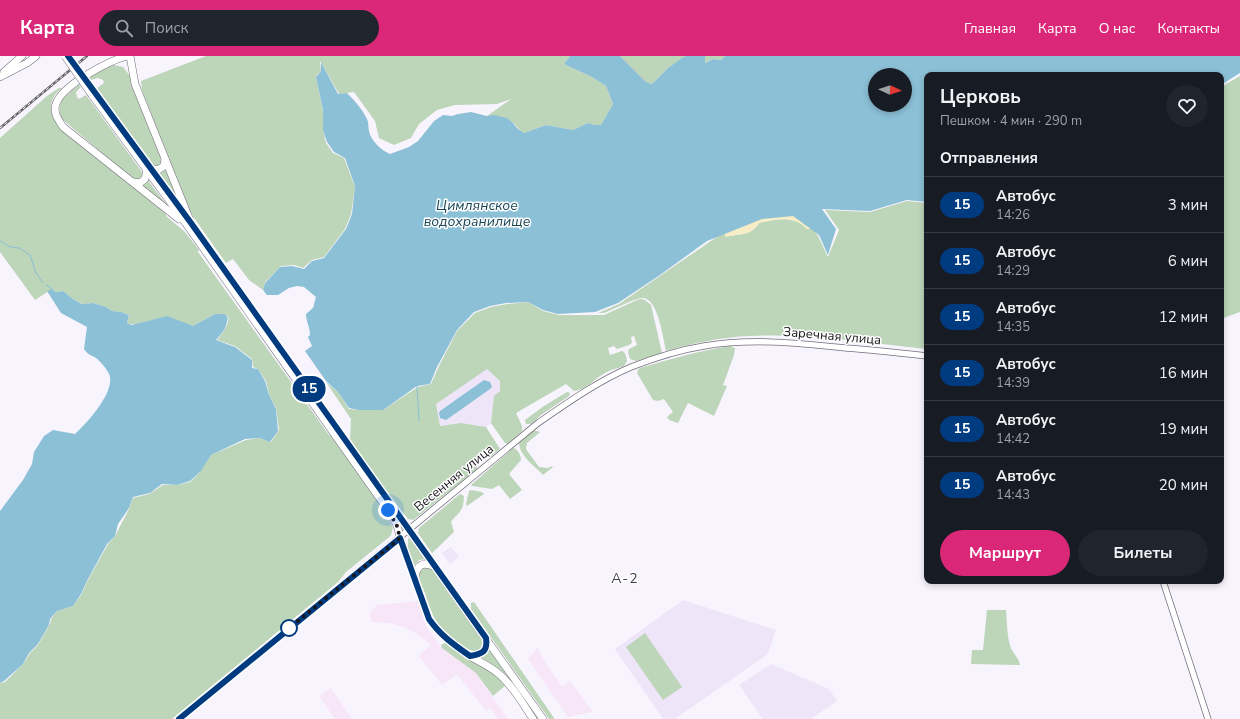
<!DOCTYPE html>
<html lang="ru">
<meta charset="utf-8">
<style>
body{margin:0;font-family:"Nunito Sans",sans-serif;background:#20242c;color:#f1f3f6;height:100vh;display:flex;flex-direction:column;font-size:15px;white-space:nowrap}
*{box-sizing:border-box;margin:0}
p{font-size:13px;color:#9ea1a6}
.icon{flex:none;width:22px;height:22px;fill:none;stroke:currentColor;stroke-width:2;stroke-linecap:round;stroke-linejoin:round}
.map{position:relative;flex:1;overflow:hidden}
.details{position:absolute;left:924px;top:16px;width:300px;height:512px;display:flex;flex-direction:column;background:#171b24;border-radius:8px;box-shadow:0 2px 6px #0003}
.details>*{flex:none}
.badge{padding:0 8px;border-radius:13px;font-size:14px;line-height:26px}
.needle{width:26px;rotate:94deg}
.fabs{position:absolute;left:868px;top:12px;display:grid;gap:8px}
.fabs a{display:grid;place-items:center;width:44px;height:44px;border-radius:50%;background:#171b24;box-shadow:0 2px 6px #0003;font-size:20px}
.you{position:absolute;width:20px;height:20px;margin:-10px;border:3px solid #fff;border-radius:50%;background:#1a73e8;box-shadow:0 0 0 6px #1a73e833}
.map>.badge{position:absolute;translate:-50% -50%;box-shadow:0 0 0 2px #fff}
h2{padding:0 16px;font-size:15px;line-height:36px}
.round{display:grid;place-items:center;flex:none;width:42px;height:42px;border-radius:21px;background:#20242c}
.head{display:flex;align-items:center;justify-content:space-between;height:68px;padding:0 16px}
h1{font-size:19px;font-weight:700;line-height:30px}
.action{display:flex;gap:8px;margin-top:auto;padding:8px 16px}
.action a{flex:1;height:46px;border-radius:24px;background:#db2777;color:#fff;font-size:16px;font-weight:700;line-height:46px;text-align:center}
.action a+a{background:#20242c;color:#f1f3f6}
ul{padding:0;list-style:none}
li{display:flex;align-items:center;gap:12px;height:56px;padding:0 16px;border-top:1px solid #363941}
li div{flex:1}
li b{display:block;font-size:15px}
li em{font-style:normal}
li .badge{min-width:44px;font-weight:700;text-align:center}
header{display:flex;align-items:center;gap:24px;box-sizing:border-box;height:56px;padding:0 20px;background:#db2777;color:#fff}
header strong{font-size:19px}
nav{display:flex;gap:22px;margin-inline-start:auto;font-size:14px}
.search{width:280px;height:36px;background:#20242c;display:flex;align-items:center;gap:10px;box-sizing:border-box;padding:0 14px;border-radius:22px;color:#9ea1a6;font-size:15px}
.map>svg:first-child{display:block}
.commercial{fill:#f7e6f8}
.built{fill:#eee5f9}
.green{fill:#bdd5b8}
.sand{fill:#f6edc7}
.water{fill:#8cc0d6;fill-rule:evenodd}
.lines{fill:none;stroke-linecap:round;stroke-linejoin:round}
.stream{stroke:#8cc0d6;stroke-width:1}
.minor-casing{stroke:#736e7a;stroke-width:7}
.major-casing{stroke:#736e7a;stroke-width:8}
.minor{stroke:#fff;stroke-width:5.5}
.major{stroke:#fff;stroke-width:7}
.rail-casing{stroke:#666369;stroke-width:2.5}
.rail{stroke:#fff;stroke-width:1;stroke-dasharray:3;stroke-linecap:butt}
.major-bridge-casing{stroke:#736e7a;stroke-width:8;stroke-linecap:butt}
.major-bridge{stroke:#fff;stroke-width:7}
.line-casing{stroke:#fff;stroke-width:9}
.line{stroke:#003b80;stroke-width:6}
.walk{stroke:#19171b;stroke-width:4;stroke-dasharray:0 7.2}
.stop-dot{fill:#fff;stroke:#003b80;stroke-width:2}
.labels{text-anchor:middle;dominant-baseline:central;stroke-width:3;stroke-linejoin:round;paint-order:stroke}
.street-label{font-size:13px;fill:#19171b;stroke:#fff}
.water-label{font-size:14px;font-style:italic;fill:#1b4757;stroke:#fff}
.neighbourhood-label{font-size:14px;letter-spacing:1px;fill:#403c46;stroke:#fff}
</style>
<header>
<strong>Карта</strong>
<div class="search"><svg class="icon" aria-label="search" viewBox="0 0 24 24"><circle cx="10" cy="10" r="6"/><path d="M15 15l6 6"/></svg>Поиск</div>
<nav><a>Главная</a><a>Карта</a><a>О нас</a><a>Контакты</a></nav>
</header>
<div class="map">
<svg width="1240" height="663" viewBox="0 0 1240 663">
<rect width="100%" height="100%" fill="#f8f4fe"/>
<!-- commercial -->
<g class="commercial">
<path d="M 418,545 L 426,570 L 441,591 L 476,617 L 508,663 L 498,663 L 490,652 L 486,655 L 457,618 L 442,629 L 419,600 L 431,589 L 420,580 L 407,572 L 390,567 L 371,566 L 370,557 L 377,549 Z"/>
<path d="M 538,591 L 543,603 L 562,631 L 570,625 L 593,656 L 568,661 L 528,603 Z"/>
<path d="M 331,632 L 352,663 L 335,663 L 319,640 Z"/>
</g>
<!-- built -->
<g class="built">
<path d="M 487,312 L 500,325 L 500,335 L 494,340 L 491,367 L 486,371 L 461,367 L 440,370 L 436,348 Z"/>
<path d="M 451,491 L 459,501 L 450,508 L 442,497 Z"/>
<path d="M 683,544 L 776,574 L 768,598 L 675,663 L 663,663 L 615,593 Z"/>
<path d="M 771,608 L 829,633 L 837,645 L 811,663 L 763,663 L 739,629 Z"/>
</g>
<!-- green -->
<g class="green">
<path d="M 206,0 L 570,0 L 564,8 L 592,21 L 606,30 L 613,48 L 601,69 L 595,69 L 588,67 L 573,74 L 546,69 L 524,77 C 519,74 516,69 512,66 C 505,62 495,59 487,60 L 511,43 L 497,48 L 455,49 L 437,54 L 419,68 L 411,82 L 394,89 L 379,82 L 375,65 L 354,36 L 339,38 L 321,6 L 320,6 L 321,15 L 316,20 L 323,55 L 323,73 L 326,87 L 333,97 L 344,102 L 355,131 L 351,158 L 345,173 L 324,201 L 312,204 L 303,212 L 294,209 L 281,210 L 265,226 L 263,234 L 249,224 L 233,203 L 226,207 L 192,159 L 187,151 L 142,34 L 141,25 Z"/>
<path d="M 620,0 L 686,0 L 668,12 L 654,26 L 651,28 L 646,26 Z"/>
<path d="M 705,0 L 725,0 L 721,4 L 713,3 L 704,7 Z"/>
<path d="M 114,9 L 123,11 L 130,20 L 162,103 L 162,108 L 158,110 L 153,110 L 97,32 L 104,27 L 103,24 L 98,22 L 91,24 L 90,21 L 103,12 Z"/>
<path d="M 1240,20 L 1240,256 L 1221,263 L 1221,31 Z"/>
<path d="M 79,29 L 81,31 L 76,36 L 77,41 L 79,43 L 86,39 L 142,116 C 143,123 138,124 132,122 L 62,63 C 54,46 68,38 79,29 Z"/>
<path d="M 59,32 L 62,32 C 50,40 48,55 56,66 L 166,158 L 166,160 L 185,176 L 199,194 L 198,196 L 329,379 L 330,379 L 378,444 L 393,472 L 391,479 L 388,482 L 346,516 L 338,526 L 172,663 L 0,663 L 0,627 L 5,626 L 24,607 L 30,597 L 38,589 L 50,568 L 51,563 L 57,555 L 73,550 L 81,539 L 87,526 L 108,488 L 115,480 L 129,453 L 133,442 L 149,438 L 163,429 L 177,429 L 190,426 L 200,416 L 211,399 L 246,384 L 260,382 L 271,386 L 279,374 L 276,352 L 269,339 L 266,325 L 258,313 L 253,311 L 252,303 L 235,290 L 217,284 L 226,272 L 229,262 L 225,258 L 215,258 L 193,270 C 183,267 162,262 152,264 C 143,265 136,271 127,267 L 129,259 L 121,256 L 112,255 L 106,251 L 93,247 L 83,248 L 73,243 L 63,235 L 56,236 L 52,233 L 35,244 L 0,196 L 0,82 L 47,40 Z"/>
<path d="M 166,111 L 180,148 L 157,117 Z"/>
<path d="M 147,123 L 168,151 L 140,129 Z"/>
<path d="M 907,145 L 927,147 L 927,293 C 869,287 809,277 750,280 C 722,281 693,287 666,295 C 663,282 658,241 642,242 C 635,242 612,254 604,257 L 598,257 L 619,248 L 724,176 L 726,181 C 740,177 750,181 759,167 C 775,163 795,159 807,173 L 813,172 L 818,180 L 828,201 L 839,174 L 825,154 L 870,156 Z"/>
<path d="M 641,243 L 645,244 L 651,249 L 662,297 L 636,305 L 630,303 L 628,296 L 629,293 L 637,289 L 634,280 L 631,281 L 632,287 L 629,289 L 617,293 L 614,290 L 608,292 L 610,299 L 622,295 C 626,296 626,301 627,305 L 624,310 C 617,313 611,313 605,317 C 595,322 586,334 574,335 L 566,328 L 516,357 L 522,370 L 522,375 L 508,388 L 505,387 L 491,367 L 494,340 L 500,335 L 500,325 L 487,313 L 436,348 L 440,370 L 461,367 L 486,371 L 500,393 L 491,400 L 489,401 L 485,398 L 474,407 L 477,410 L 477,413 L 417,461 L 413,464 L 408,463 L 387,437 L 350,384 L 351,363 L 326,326 L 338,336 L 349,353 L 361,354 L 383,354 L 418,331 L 431,328 L 439,310 L 457,275 L 475,257 L 491,251 L 507,248 L 528,246 L 543,255 L 559,259 L 604,259 L 637,244 Z"/>
<path d="M 730,290 L 735,292 L 734,299 L 723,329 L 727,330 L 714,360 L 688,347 L 678,367 L 669,364 L 667,361 L 673,356 L 664,343 L 658,345 L 653,344 L 637,317 L 638,314 L 640,312 C 670,303 699,295 730,290 Z"/>
<path d="M 567,336 L 570,337 L 569,340 L 541,359 L 531,368 L 526,368 L 525,364 L 544,350 Z"/>
<path d="M 533,374 L 540,376 L 527,387 L 526,393 L 539,411 L 548,412 L 552,410 L 553,411 L 543,419 C 535,410 519,400 519,386 Z"/>
<path d="M 513,392 C 518,393 521,399 521,404 L 509,418 L 522,434 L 510,443 L 499,429 L 492,433 L 472,430 L 471,429 Z"/>
<path d="M 471,434 L 482,436 L 484,438 L 467,450 L 466,448 L 469,435 Z"/>
<path d="M 460,438 L 464,440 L 463,450 L 459,457 L 453,463 L 451,466 L 454,476 L 432,497 L 418,477 L 419,472 Z"/>
<path d="M 408,482 L 416,489 L 426,503 L 419,504 L 414,510 L 408,493 Z"/>
<path d="M 427,511 L 433,514 L 483,584 L 483,589 L 478,595 C 471,596 467,592 461,589 C 438,573 433,563 425,537 C 422,530 418,523 420,516 L 424,512 Z"/>
<path d="M 474,546 L 554,662 L 554,663 L 549,663 L 471,553 L 471,547 Z"/>
<path d="M 987,554 L 1006,554 C 1007,566 1007,582 1011,592 C 1014,599 1019,602 1020,609 L 971,608 L 972,594 L 983,594 Z"/>
<path d="M 645,577 L 682,631 L 663,644 L 626,591 Z"/>
<path d="M 445,587 L 447,587 L 497,619 L 506,629 L 493,640 L 476,617 L 442,592 L 441,589 Z"/>
<path d="M 490,591 L 512,623 L 510,624 L 503,617 L 480,601 L 486,598 Z"/>
</g>
<!-- sand -->
<path class="sand" d="M 789,152 L 813,172 L 807,173 C 795,159 775,163 759,167 C 750,181 740,177 726,181 L 724,176 Z"/>
<!-- water -->
<g class="water">
<path d="M 570,0 L 620,0 L 646,26 L 651,28 L 654,26 L 668,12 L 682,2 L 686,0 L 705,0 L 705,7 L 713,3 L 721,4 L 725,0 L 1240,0 L 1240,17 L 1221,29 L 1221,19 L 927,19 L 927,146 L 907,144 L 870,155 L 822,153 L 836,173 L 828,199 L 819,179 L 793,160 L 762,163 L 707,185 L 660,219 L 618,247 L 595,256 L 558,258 L 543,254 L 528,246 L 506,247 L 490,250 L 474,256 L 457,274 L 437,311 L 430,328 L 417,330 L 383,354 L 359,354 L 349,352 L 338,336 L 326,325 L 305,295 L 312,290 L 308,281 L 310,279 C 310,271 306,266 306,258 L 313,252 L 316,241 L 304,231 L 297,230 L 289,232 L 278,239 L 267,239 L 263,234 L 265,227 L 280,211 L 292,210 L 304,213 L 312,205 L 324,202 L 346,173 L 352,158 L 355,130 L 345,102 L 334,96 L 327,86 L 323,74 L 323,54 L 316,21 L 321,15 L 321,6 L 338,38 L 347,37 C 355,45 362,53 367,63 C 369,67 368,71 369,75 C 371,85 381,94 390,98 L 409,91 L 418,85 L 434,65 L 443,59 L 452,60 L 458,58 L 471,56 L 487,60 L 494,59 L 507,62 L 513,67 L 517,72 L 524,77 L 546,69 L 573,74 L 588,67 L 595,69 L 601,69 L 613,48 L 606,30 L 592,21 L 564,8 ZM 875,19 L 905,19 L 905,49 L 875,49 Z"/>
<path d="M 52,233 L 56,236 L 63,235 L 73,243 L 82,248 L 93,247 L 106,251 L 112,255 L 121,256 L 129,259 L 127,267 L 132,269 L 167,260 L 193,270 L 215,258 L 225,258 L 228,262 L 225,273 L 216,284 L 235,291 L 252,304 L 252,312 L 258,313 L 265,325 L 269,339 L 276,353 L 278,375 L 270,386 L 260,382 L 245,383 L 211,399 L 201,415 L 190,425 L 177,429 L 162,428 L 150,437 L 133,441 L 129,452 L 118,468 L 115,480 L 107,488 L 87,525 L 81,538 L 73,550 L 57,555 L 50,563 L 49,569 L 38,588 L 29,597 L 23,608 L 4,625 L 0,627 L 0,455 L 23,424 L 32,408 L 34,396 L 44,380 L 53,374 L 75,378 C 86,368 119,333 108,316 C 105,311 101,306 96,302 C 90,298 89,300 84,293 L 87,271 L 61,257 L 47,235 Z"/>
<path d="M 484,324 L 490,326 L 492,331 L 490,333 L 449,362 L 446,364 L 440,362 L 439,357 L 440,355 Z"/>
</g>
<g class="lines">
<!-- stream -->
<g class="stream">
<path d="M 0,185 L 10,191 L 19,192 L 30,199 L 36,217 L 43,227"/>
<path d="M 46,229 L 52,233"/>
<path d="M 417,330 L 419,365"/>
</g>
<!-- minor casing -->
<g class="minor-casing">
<g id="minor">
<path d="M 1163,525 L 1208,663"/>
<path d="M 179,663 L 538,367 C 567,347 598,325 631,311 C 654,302 679,294 704,290 C 750,282 799,287 846,292 C 873,294 900,297 927,300"/>
</g>
</g>
<!-- major casing -->
<g class="major-casing">
<g id="major">
<path d="M 127,0 C 109,5 62,29 56,48 C 53,57 58,63 63,71 L 179,163"/>
<path d="M 130,0 L 135,28 L 191,167"/>
<path d="M 4,16 L 22,0"/>
<path d="M 0,21 L 27,7 L 36,0"/>
<path d="M 92,39 L 187,169 L 388,454 L 397,469 L 400,481 L 429,563 C 440,579 454,590 470,600 C 480,606 491,611 499,618 C 513,630 523,648 533,663"/>
<path d="M 150,112 L 158,114 L 164,110 L 165,103"/>
<path d="M 133,126 L 140,127 L 145,123 L 147,115"/>
<path d="M 214,200 L 232,226"/>
<path d="M 324,355 L 543,663"/>
<path d="M 415,522 C 417,507 423,506 435,511"/>
<path d="M 470,600 C 480,598 488,596 487,584"/>
</g>
</g>
<!-- minor -->
<use href="#minor" class="minor"/>
<!-- major -->
<use href="#major" class="major"/>
<!-- rail casing -->
<g class="rail-casing">
<path id="rail" d="M 0,72 L 87,0"/>
</g>
<!-- rail -->
<use href="#rail" class="rail"/>
<!-- major-bridge casing -->
<g class="major-bridge-casing">
<path id="major-bridge" d="M 65,0 L 92,39"/>
</g>
<!-- major-bridge -->
<use href="#major-bridge" class="major-bridge"/>
</g>
<g class="lines">
<!-- line casing -->
<g class="line-casing">
<path id="line" d="M 68,0 L 191,167 L 486,582 C 488,596 482,598 470,600 C 454,589 440,579 429,563 L 400,482 L 179,663"/>
</g>
<!-- line -->
<use href="#line" class="line"/>
<!-- walk -->
<path class="walk" d="M 289,572 L 288,573 L 400,482 L 397,470 L 388,454"/>
</g>
<!-- markers -->
<circle class="stop-dot" cx="289" cy="572" r="8"/>
<g class="labels">
<!-- street labels -->
<g class="street-label">
<text transform="translate(832 280) rotate(5)">Заречная улица</text>
<text transform="translate(454 422) rotate(-39)">Весенняя улица</text>
</g>
<!-- water labels -->
<g class="water-label">
<text x="477" y="149">Цимлянское<tspan x="477" dy="16">водохранилище</tspan></text>
</g>
<!-- neighbourhood labels -->
<g class="neighbourhood-label">
<text x="625" y="522">А-2</text>
</g>
</g>
</svg>
<div class="fabs">
<a><svg class="needle" viewBox="-14 -14 28 28"><path d="M0-13l5 13h-10z" fill="#e53935"/><path d="M0 13l5-13h-10z" fill="#9ea1a6"/></svg></a>
</div>
<div class="you" style="left:388px;top:454px"></div>
<b class="badge" style="left:309px;top:333px;background:#003b80;color:#fff">15</b>
<section class="details">
<div class="head"><div><h1>Церковь</h1><p>Пешком · 4 мин · 290 m</p></div><a class="round"><svg class="icon" aria-label="heart" viewBox="0 0 24 24"><path d="M12 20l-8-8c-3-5 5-10 8-4 3-6 11-1 8 4z"/></svg></a></div>
<h2>Отправления</h2>
<ul>
<li><span class="badge" style="background:#003b80;color:#fff">15</span><div><b>Автобус</b><p>14:26</p></div><em>3 мин</em></li>
<li><span class="badge" style="background:#003b80;color:#fff">15</span><div><b>Автобус</b><p>14:29</p></div><em>6 мин</em></li>
<li><span class="badge" style="background:#003b80;color:#fff">15</span><div><b>Автобус</b><p>14:35</p></div><em>12 мин</em></li>
<li><span class="badge" style="background:#003b80;color:#fff">15</span><div><b>Автобус</b><p>14:39</p></div><em>16 мин</em></li>
<li><span class="badge" style="background:#003b80;color:#fff">15</span><div><b>Автобус</b><p>14:42</p></div><em>19 мин</em></li>
<li><span class="badge" style="background:#003b80;color:#fff">15</span><div><b>Автобус</b><p>14:43</p></div><em>20 мин</em></li>
</ul>
<div class="action"><a>Маршрут</a><a>Билеты</a></div>
</section>
</div>
